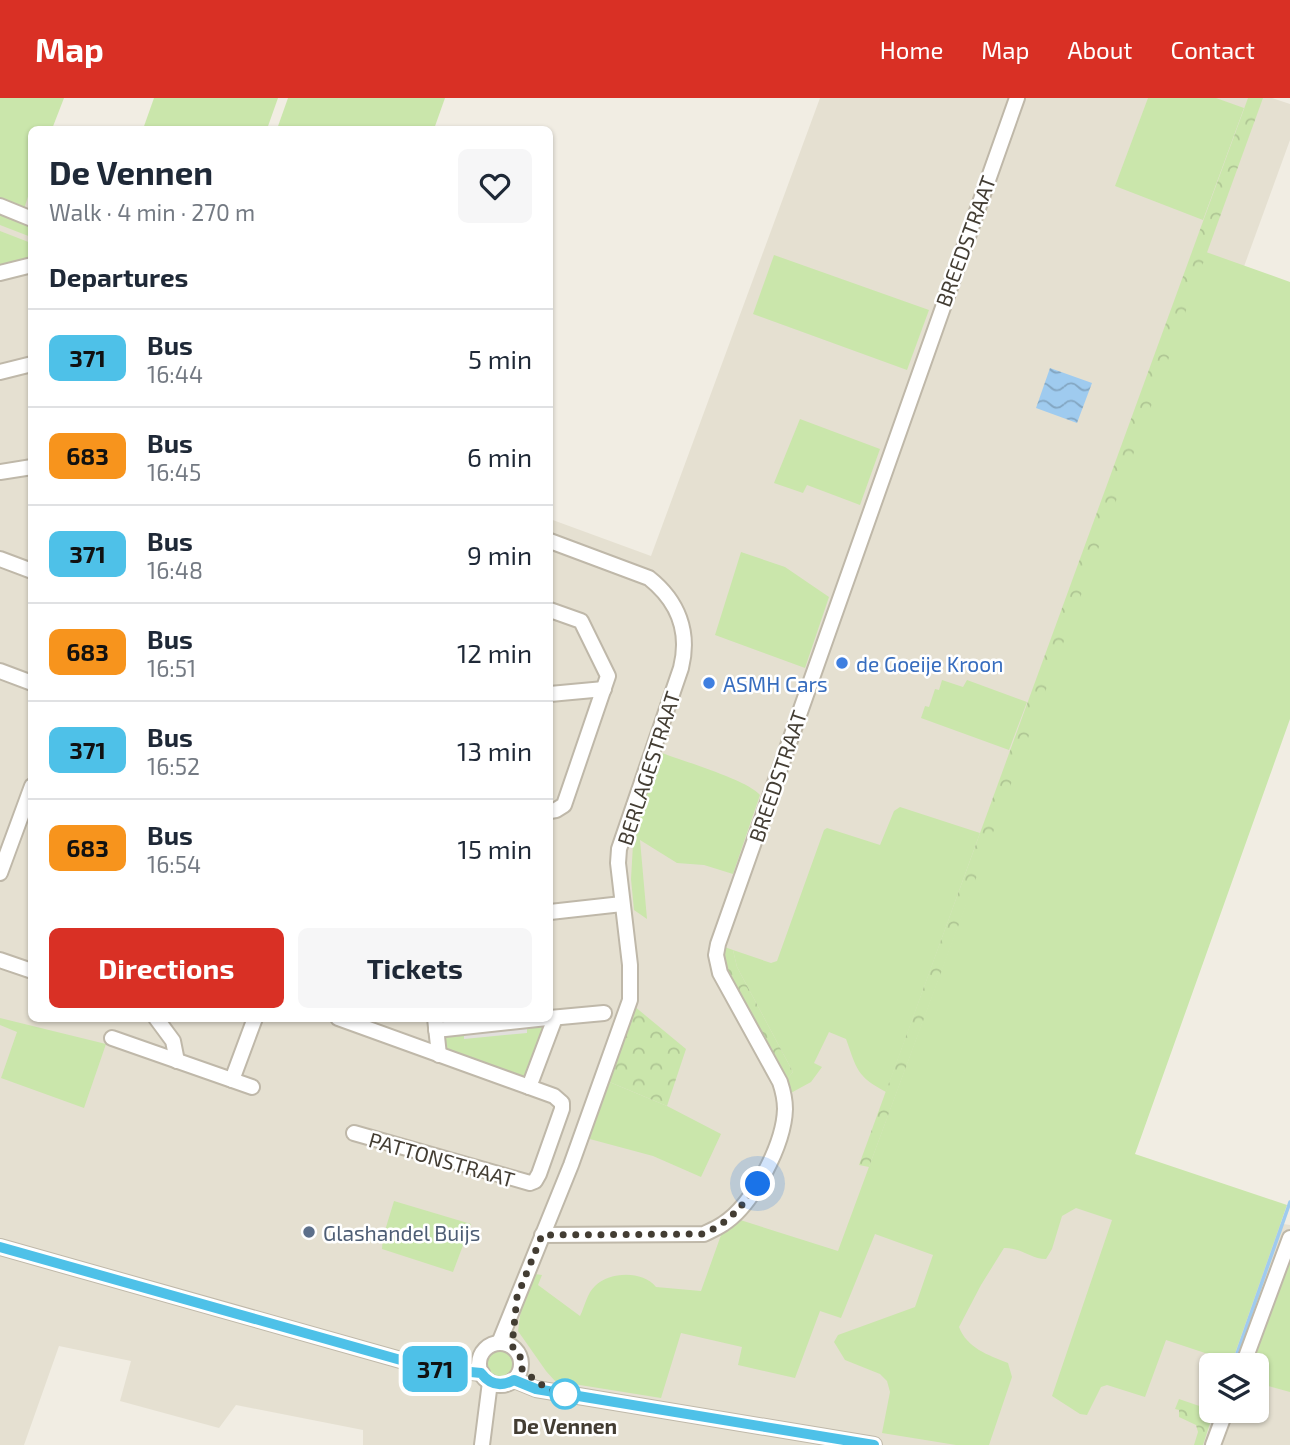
<!DOCTYPE html>
<meta charset="utf-8">
<style>
body{margin:0;font-family:"Exo 2",sans-serif;background:#f6f6f7;color:#1f2937;height:100vh;display:flex;flex-direction:column;font-size:26px;white-space:nowrap}
*{box-sizing:border-box;margin:0}
p{font-size:23px;color:#747a83}
.icon{flex:none;width:38px;height:38px;fill:none;stroke:currentColor;stroke-width:2;stroke-linecap:round;stroke-linejoin:round}
.map{position:relative;flex:1;overflow:hidden}
.details{position:absolute;left:28px;top:28px;width:525px;height:896px;display:flex;flex-direction:column;background:#fff;border-radius:10px;box-shadow:0 2px 5px #0004}
.details>*{flex:none}
.badge{padding:0 14px;border-radius:10px;font-size:24px;line-height:46px}
.buttons{position:absolute;left:1199px;top:1255px;display:grid;gap:14px}
.buttons a{display:grid;place-items:center;width:70px;height:70px;border-radius:10px;background:#fff;box-shadow:0 2px 5px #0004;font-size:35px}
.you{position:absolute;width:35px;height:35px;margin:-18px;border:5px solid #fff;border-radius:50%;background:#1a73e8;box-shadow:0 0 0 10px #1a73e833}
.map>.badge{position:absolute;translate:-50% -50%;box-shadow:0 0 0 4px #fff}
h2{padding:0 21px;font-size:26px;line-height:63px}
.round{display:grid;place-items:center;flex:none;width:74px;height:74px;border-radius:10px;background:#f6f6f7}
.overview{display:flex;align-items:center;justify-content:space-between;height:119px;padding:0 21px}
h1{font-size:33px;font-weight:700;line-height:52px}
.action{display:flex;gap:14px;margin-top:auto;padding:14px 21px}
.action a{flex:1;height:80px;border-radius:10px;background:#d93025;color:#fff;font-size:28px;font-weight:700;line-height:80px;text-align:center}
.action a+a{background:#f6f6f7;color:#1f2937}
ul{padding:0;list-style:none}
li{display:flex;align-items:center;gap:21px;height:98px;padding:0 21px;border-top:2px solid #e0e1e3}
li div{flex:1}
li b{display:block;font-size:26px}
li em{font-style:normal}
li .badge{min-width:77px;font-weight:700;text-align:center}
header{display:flex;align-items:center;gap:42px;box-sizing:border-box;height:98px;padding:0 35px;background:#d93025;color:#fff}
header strong{font-size:33px}
nav{display:flex;gap:38px;margin-inline-start:auto;font-size:24px}
.map>svg:first-child{display:block}
.residential{fill:#e5e0d1;fill-rule:evenodd}
.green{fill:#cae6ab}
.forest{fill:url(#forest-crowns)}
.parking{fill:#e2dfdc}
.water{fill:url(#water-waves)}
.lines{fill:none;stroke-linecap:round;stroke-linejoin:round}
.stream{stroke:#9fcbef;stroke-width:3.5}
.minor-casing{stroke:#bfb8a9;stroke-width:18}
.minor{stroke:#fff;stroke-width:14}
.line-casing{stroke:#fff;stroke-width:16}
.line{stroke:#4ec1e8;stroke-width:10}
.walk{stroke:#433d33;stroke-width:7;stroke-dasharray:0 12.6}
.shop-dot{fill:#3f7fe0;stroke:#fff;stroke-width:2.5}
.service-dot{fill:#5c6f8a;stroke:#fff;stroke-width:2.5}
.stop-dot{fill:#fff;stroke:#4ec1e8;stroke-width:3.5}
.labels{text-anchor:middle;dominant-baseline:central;stroke-width:5;stroke-linejoin:round;paint-order:stroke}
.street-label{font-size:21px;fill:#433d33;stroke:#fff}
.shop-label{font-size:21px;fill:#366cbe;stroke:#fff;text-anchor:start}
.service-label{font-size:21px;fill:#4e5e75;stroke:#fff;text-anchor:start}
.stop-label{font-size:21px;font-weight:bold;fill:#433d33;stroke:#fff}
</style>
<header>
<strong>Map</strong>
<nav><a>Home</a><a>Map</a><a>About</a><a>Contact</a></nav>
</header>
<div class="map">
<svg width="1290" height="1347" viewBox="0 0 1290 1347">
<defs>
<pattern id="forest-crowns" width="20" height="18" patternUnits="userSpaceOnUse" patternTransform="scale(1.75)"><rect width="20" height="18" fill="#cae6ab"/><path d="M2 6a3 3 0 1 1 6 0M12 15a3 3 0 1 1 6 0" fill="none" stroke="#afc694"/></pattern>
<pattern id="water-waves" width="16" height="10" patternUnits="userSpaceOnUse" patternTransform="scale(1.75)"><rect width="16" height="10" fill="#9fcbef"/><path d="M0 5q4-4 8 0t8 0" fill="none" stroke="#83a6c2"/></pattern>
</defs>
<rect width="100%" height="100%" fill="#f1ede3"/>
<!-- residential -->
<path class="residential" d="M 820,0 L 1272,0 L 1290,6 L 1290,42 L 915,1073 L 1290,1127 L 1290,1347 L 363,1347 L 363,1332 L 236,1307 L 219,1330 L 120,1303 L 131,1263 L 59,1248 L 24,1347 L 0,1347 L 0,82 L 32,96 L 32,920 L 550,920 L 550,421 L 651,458 ZM 1211,1267 L 1256,1267 L 1256,1312 L 1211,1312 Z"/>
<!-- green -->
<g class="green">
<path d="M 0,0 L 64,0 L 52,31 L 32,32 L 31,89 L 24,111 L 0,101 Z"/>
<path d="M 154,0 L 278,0 L 267,31 L 143,31 Z"/>
<path d="M 288,0 L 445,0 L 434,31 L 277,31 Z"/>
<path d="M 1148,0 L 1216,0 L 1244,10 L 1203,122 L 1115,88 Z"/>
<path d="M 0,117 L 31,129 L 31,139 L 0,127 Z"/>
<path d="M 0,133 L 31,145 L 31,163 L 0,170 Z"/>
<path d="M 1206,154 L 1290,184 L 1290,621 L 1135,1056 L 1287,1107 L 1232,1264 L 1166,1242 L 1145,1299 L 1107,1287 L 1101,1289 L 1087,1317 L 1080,1316 L 1052,1298 L 1112,1122 L 1076,1110 L 1062,1118 L 1052,1151 L 1046,1161 C 1030,1161 1020,1149 1004,1150 L 981,1187 L 959,1229 C 967,1250 988,1257 1008,1265 L 1012,1279 L 989,1347 L 956,1347 L 882,1335 L 890,1294 L 887,1283 L 880,1276 L 845,1262 L 834,1244 L 838,1237 L 915,1209 L 933,1157 L 875,1136 L 841,1220 L 820,1213 L 795,1280 L 738,1267 L 742,1249 L 681,1235 L 661,1300 L 555,1283 L 546,1273 L 518,1233 L 523,1196 L 529,1193 L 535,1176 L 542,1177 L 538,1187 L 580,1218 C 585,1208 587,1195 595,1188 C 611,1173 643,1173 656,1189 L 701,1193 L 725,1126 L 734,1120 L 838,1153 Z"/>
<path d="M 774,157 L 929,212 L 907,272 L 753,216 Z"/>
<path d="M 800,321 L 880,351 L 860,407 L 807,387 L 803,395 L 774,385 Z"/>
<path d="M 741,454 L 785,469 L 829,499 L 805,570 L 715,537 Z"/>
<path d="M 942,582 L 963,589 L 967,582 L 1027,604 L 1009,652 L 921,620 L 925,608 L 929,609 L 935,591 L 939,592 Z"/>
<path d="M 659,654 C 680,662 748,682 760,697 L 733,776 L 704,767 L 677,765 L 640,742 L 647,821 L 634,812 L 631,781 L 634,729 Z"/>
<path d="M 900,709 L 980,735 L 886,994 C 856,978 857,971 846,941 L 829,934 L 814,965 L 822,969 L 811,984 L 789,996 L 786,982 L 793,974 L 737,869 L 733,852 L 771,865 L 777,863 L 824,732 L 827,730 L 880,747 L 894,713 Z"/>
<path d="M 0,920 L 106,946 L 84,1010 L 1,980 L 17,934 L 0,927 Z"/>
<path d="M 527,927 L 542,927 L 545,931 L 526,981 L 445,953 L 442,941 L 445,937 L 527,934 Z"/>
<path d="M 607,983 L 667,1008 L 721,1036 L 701,1079 L 653,1058 L 586,1040 Z"/>
<path d="M 394,1103 L 471,1126 L 453,1174 L 382,1151 L 383,1139 Z"/>
<path d="M 1290,1144 L 1290,1294 L 1257,1285 L 1256,1267 L 1247,1267 Z"/>
<circle cx="501" cy="1266" r="14"/>
</g>
<!-- forest -->
<g class="forest">
<path d="M 1248,0 L 1263,0 L 1163,276 L 869,1069 L 859,1067 Z"/>
<path d="M 722,848 L 733,852 L 737,869 L 793,974 L 786,982 L 730,876 L 723,860 Z"/>
<path d="M 634,908 L 686,951 L 667,1008 L 607,983 Z"/>
<path d="M 1179,1301 L 1214,1313 L 1203,1347 L 1194,1347 L 1198,1334 L 1196,1327 L 1179,1319 L 1179,1312 L 1175,1311 Z"/>
</g>
<!-- parking -->
<path class="parking" d="M 527,927 L 527,935 L 464,941 L 464,933 Z"/>
<!-- water -->
<path class="water" d="M 1050,270 L 1092,285 L 1077,325 L 1036,310 Z"/>
<g class="lines">
<!-- stream -->
<g class="stream">
<path d="M 1233,1267 L 1290,1104"/>
<path d="M 1206,1347 L 1218,1312"/>
</g>
<!-- minor casing -->
<g class="minor-casing">
<g id="minor">
<path d="M 0,108 L 32,121"/>
<path d="M 0,175 L 32,167"/>
<path d="M 0,274 L 32,266"/>
<path d="M 0,374 L 32,369"/>
<path d="M 0,461 L 32,473"/>
<path d="M 550,512 L 581,523 L 608,578 L 564,707 L 556,712 L 550,713"/>
<path d="M 0,573 L 32,585"/>
<path d="M 550,596 L 604,591"/>
<path d="M 0,775 L 32,688"/>
<path d="M 550,814 L 622,806"/>
<path d="M 0,862 L 32,873"/>
<path d="M 156,920 L 173,943 L 177,963"/>
<path d="M 338,920 L 554,998 L 562,1005 L 562,1011 L 539,1076 L 535,1083 L 530,1085 L 354,1035"/>
<path d="M 435,920 L 439,957"/>
<path d="M 550,920 L 604,915"/>
<path d="M 436,932 L 547,920"/>
<path d="M 112,940 L 232,982 L 255,920"/>
<path d="M 232,982 L 252,989"/>
<path d="M 529,989 L 555,920"/>
<path d="M 542,1137 L 704,1136 C 710,1133 717,1130 723,1126 C 753,1107 784,1046 785,1011 C 785,1001 783,993 780,984 L 720,875 L 716,857 L 718,846 L 1017,0"/>
<path d="M 0,1149 L 429,1270 L 482,1275"/>
<path d="M 499,1245 L 571,1067 L 630,902 L 630,867 L 618,765 L 619,751 L 681,570 C 690,534 678,503 649,480 L 550,443"/>
<circle cx="500" cy="1266" r="21"/>
<path d="M 1243,1267 L 1290,1140"/>
<path d="M 514,1282 L 536,1291 L 874,1347"/>
<path d="M 482,1347 L 490,1284"/>
<path d="M 1213,1347 L 1226,1312"/>
</g>
</g>
<!-- minor -->
<use href="#minor" class="minor"/>
</g>
<g class="lines">
<!-- line casing -->
<g class="line-casing">
<path id="line" d="M 0,1149 L 429,1270 L 481,1275 C 490,1287 501,1289 514,1282 L 536,1291 L 874,1347"/>
</g>
<!-- line -->
<use href="#line" class="line"/>
<!-- walk -->
<path class="walk" d="M 565,1296 C 547,1293 534,1282 521,1270 L 520,1257 L 512,1248 L 517,1199 L 542,1137 L 704,1136 C 730,1123 741,1110 758,1086"/>
</g>
<!-- markers -->
<g class="shop-dot">
<circle cx="842" cy="565" r="7"/>
<circle cx="709" cy="585" r="7"/>
</g>
<circle class="service-dot" cx="309" cy="1134" r="7"/>
<circle class="stop-dot" cx="565" cy="1296" r="14"/>
<g class="labels">
<!-- street labels -->
<g class="street-label">
<text transform="translate(965 143) rotate(-70)">BREEDSTRAAT</text>
<text transform="translate(648 670) rotate(-72)">BERLAGESTRAAT</text>
<text transform="translate(777 678) rotate(-71)">BREEDSTRAAT</text>
<text transform="translate(442 1061) rotate(16)">PATTONSTRAAT</text>
</g>
<!-- shop labels -->
<g class="shop-label">
<text x="856" y="565">de Goeije Kroon</text>
<text x="723" y="585">ASMH Cars</text>
</g>
<!-- service labels -->
<g class="service-label">
<text x="323" y="1134">Glashandel Buijs</text>
</g>
<!-- stop labels -->
<g class="stop-label">
<text x="565" y="1327">De Vennen</text>
</g>
</g>
</svg>
<div class="buttons">
<a><svg class="icon" aria-label="layers" viewBox="0 0 24 24"><path d="M12 4l9 5-9 5-9-5zM3 14l9 5 9-5"/></svg></a>
</div>
<div class="you" style="left:758px;top:1086px"></div>
<b class="badge" style="left:435px;top:1271px;background:#4ec1e8;color:#111">371</b>
<section class="details">
<div class="overview"><div><h1>De Vennen</h1><p>Walk · 4 min · 270 m</p></div><a class="round"><svg class="icon" aria-label="heart" viewBox="0 0 24 24"><path d="M12 20l-8-8c-3-5 5-10 8-4 3-6 11-1 8 4z"/></svg></a></div>
<h2>Departures</h2>
<ul>
<li><span class="badge" style="background:#4ec1e8;color:#111">371</span><div><b>Bus</b><p>16:44</p></div><em>5 min</em></li>
<li><span class="badge" style="background:#f7941d;color:#111">683</span><div><b>Bus</b><p>16:45</p></div><em>6 min</em></li>
<li><span class="badge" style="background:#4ec1e8;color:#111">371</span><div><b>Bus</b><p>16:48</p></div><em>9 min</em></li>
<li><span class="badge" style="background:#f7941d;color:#111">683</span><div><b>Bus</b><p>16:51</p></div><em>12 min</em></li>
<li><span class="badge" style="background:#4ec1e8;color:#111">371</span><div><b>Bus</b><p>16:52</p></div><em>13 min</em></li>
<li><span class="badge" style="background:#f7941d;color:#111">683</span><div><b>Bus</b><p>16:54</p></div><em>15 min</em></li>
</ul>
<div class="action"><a>Directions</a><a>Tickets</a></div>
</section>
</div>
